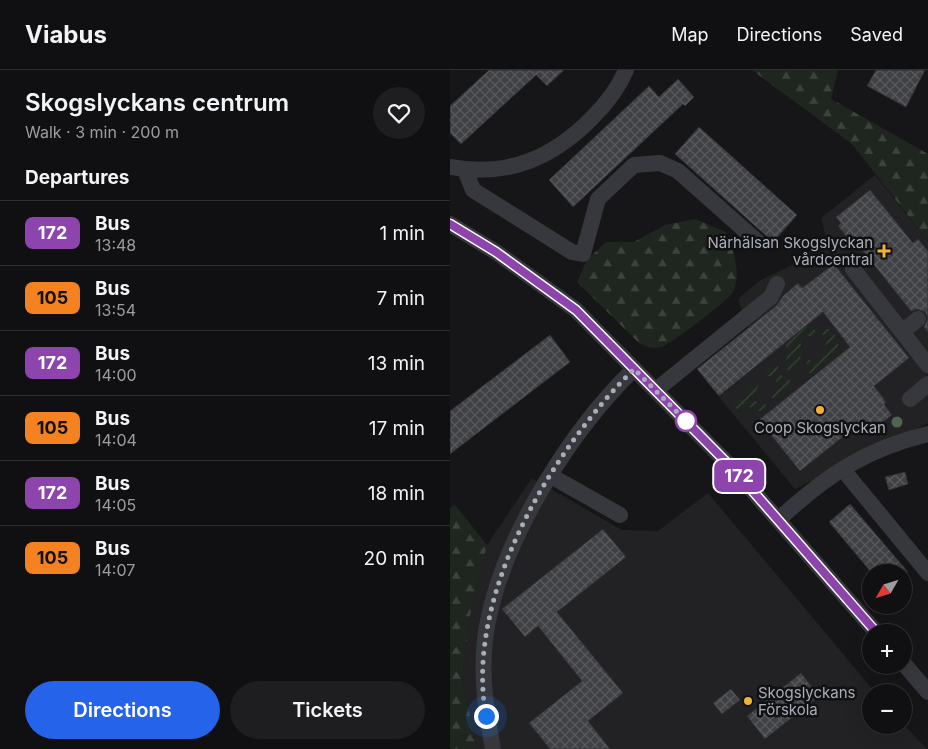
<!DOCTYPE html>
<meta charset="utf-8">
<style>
body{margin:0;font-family:Inter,sans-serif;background:#1e1e20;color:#f1f3f6;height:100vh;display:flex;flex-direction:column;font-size:19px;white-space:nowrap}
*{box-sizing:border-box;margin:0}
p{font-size:16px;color:#9c9d9f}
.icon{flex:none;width:28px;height:28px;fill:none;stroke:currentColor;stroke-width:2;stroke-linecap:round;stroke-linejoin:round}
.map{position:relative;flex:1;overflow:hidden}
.details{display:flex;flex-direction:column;background:#101012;width:450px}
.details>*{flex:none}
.badge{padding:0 10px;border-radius:8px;font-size:18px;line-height:32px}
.needle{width:32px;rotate:231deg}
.controls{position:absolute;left:412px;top:494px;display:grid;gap:10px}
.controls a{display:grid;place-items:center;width:50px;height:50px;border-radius:50%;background:#101012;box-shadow:0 5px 20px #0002,0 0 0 1px #303032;font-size:25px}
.you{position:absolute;width:25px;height:25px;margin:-12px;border:4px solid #fff;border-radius:50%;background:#1a73e8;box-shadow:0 0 0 8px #1a73e833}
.map>.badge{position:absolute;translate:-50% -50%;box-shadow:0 0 0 2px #fff}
h2{padding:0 25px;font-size:19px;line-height:45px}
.round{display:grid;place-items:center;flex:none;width:52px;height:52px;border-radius:26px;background:#1e1e20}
.summary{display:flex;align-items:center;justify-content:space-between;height:85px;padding:0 25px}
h1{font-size:24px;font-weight:600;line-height:38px}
.cta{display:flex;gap:10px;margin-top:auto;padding:10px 25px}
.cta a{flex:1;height:58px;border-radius:30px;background:#2563eb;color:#fff;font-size:20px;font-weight:600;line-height:58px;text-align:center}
.cta a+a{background:#1e1e20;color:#f1f3f6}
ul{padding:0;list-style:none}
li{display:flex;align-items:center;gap:15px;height:65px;padding:0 25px;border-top:1px solid #303032}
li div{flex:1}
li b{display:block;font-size:19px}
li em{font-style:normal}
li .badge{min-width:55px;font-weight:700;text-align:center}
header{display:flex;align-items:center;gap:30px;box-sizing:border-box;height:70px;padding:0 25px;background:#101012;border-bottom:1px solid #303032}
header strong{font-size:24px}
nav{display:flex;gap:28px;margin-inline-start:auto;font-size:18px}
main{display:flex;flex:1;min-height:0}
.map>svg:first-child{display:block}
.built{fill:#222225}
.forest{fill:url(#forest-firs)}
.garden{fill:url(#garden-furrows)}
.building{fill:url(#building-cross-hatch);stroke:#303034}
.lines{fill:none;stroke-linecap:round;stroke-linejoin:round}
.minor{stroke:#37383d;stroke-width:16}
.tree{fill:#506452}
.line-casing{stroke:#fff;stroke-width:11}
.line{stroke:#8e44ad;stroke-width:8}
.walk{stroke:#a8adb8;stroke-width:5;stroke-dasharray:0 9}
.poi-dot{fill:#f2b134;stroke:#111113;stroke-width:2}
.stop-dot{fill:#fff;stroke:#8e44ad;stroke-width:2.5}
.labels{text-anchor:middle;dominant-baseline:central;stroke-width:5;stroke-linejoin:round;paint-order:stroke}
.poi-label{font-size:15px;fill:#a8adb8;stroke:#111113;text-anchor:end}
</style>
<header>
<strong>Viabus</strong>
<nav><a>Map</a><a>Directions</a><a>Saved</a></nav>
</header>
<main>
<section class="details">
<div class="summary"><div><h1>Skogslyckans centrum</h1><p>Walk · 3 min · 200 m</p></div><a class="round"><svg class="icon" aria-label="heart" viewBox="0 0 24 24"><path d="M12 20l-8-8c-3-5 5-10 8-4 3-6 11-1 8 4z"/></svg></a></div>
<h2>Departures</h2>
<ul>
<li><span class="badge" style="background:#8e44ad;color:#fff">172</span><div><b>Bus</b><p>13:48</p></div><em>1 min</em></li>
<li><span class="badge" style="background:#f58220;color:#111">105</span><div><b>Bus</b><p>13:54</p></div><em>7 min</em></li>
<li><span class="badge" style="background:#8e44ad;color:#fff">172</span><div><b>Bus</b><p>14:00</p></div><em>13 min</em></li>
<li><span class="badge" style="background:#f58220;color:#111">105</span><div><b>Bus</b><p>14:04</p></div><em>17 min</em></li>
<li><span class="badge" style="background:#8e44ad;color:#fff">172</span><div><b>Bus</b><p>14:05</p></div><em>18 min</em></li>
<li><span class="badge" style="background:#f58220;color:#111">105</span><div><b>Bus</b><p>14:07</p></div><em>20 min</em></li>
</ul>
<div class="cta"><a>Directions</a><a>Tickets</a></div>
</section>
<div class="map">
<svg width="478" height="679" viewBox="0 0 478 679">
<defs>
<pattern id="forest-firs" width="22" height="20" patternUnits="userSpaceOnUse" patternTransform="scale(1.25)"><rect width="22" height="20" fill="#1e261f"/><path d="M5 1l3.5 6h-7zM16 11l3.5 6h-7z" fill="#3c433d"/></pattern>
<pattern id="garden-furrows" width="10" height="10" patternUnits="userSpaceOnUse" patternTransform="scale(1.25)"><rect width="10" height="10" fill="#1e261f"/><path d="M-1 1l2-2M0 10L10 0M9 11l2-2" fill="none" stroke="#3c433d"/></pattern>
<pattern id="building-cross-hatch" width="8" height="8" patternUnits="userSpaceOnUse" patternTransform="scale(1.25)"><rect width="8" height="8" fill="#404145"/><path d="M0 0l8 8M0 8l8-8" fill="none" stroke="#595a5e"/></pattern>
</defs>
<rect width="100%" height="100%" fill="#161618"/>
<!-- built -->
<g class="built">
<path d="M 425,105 L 478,171 L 478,353 L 345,419 L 269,327 L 320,285 L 296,254 L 288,229 L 309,211 L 342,195 L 376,167 L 371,148 Z"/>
<path d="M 82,408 L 172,460 L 208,461 L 258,423 L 425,622 L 421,622 L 421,655 L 454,655 L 477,679 L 27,679 L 12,607 L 21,540 L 37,475 Z"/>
</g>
<!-- forest -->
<g class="forest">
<path d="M 302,0 L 388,0 L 381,29 L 478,84 L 478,171 L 402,74 Z"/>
<path d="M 245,149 L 276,162 C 283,182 292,201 283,222 C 280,229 221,274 212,277 C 204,279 197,277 190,274 L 127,212 L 137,190 L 156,172 L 184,172 L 215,155 Z"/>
<path d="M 5,435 L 37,475 L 21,540 L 12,607 L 27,679 L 0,679 L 0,438 Z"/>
</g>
<!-- garden -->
<g class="garden">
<path d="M 357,256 L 364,258 L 366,262 L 363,266 L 356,266 L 351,271 L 350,294 L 345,300 L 339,301 L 334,296 L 337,287 L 336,274 Z"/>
<path d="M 376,259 L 381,259 C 398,280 382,290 365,303 L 358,303 L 356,296 L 358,290 L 367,291 L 372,287 L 377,271 L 372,264 Z"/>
<path d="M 326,295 L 329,297 L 329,304 L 343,312 L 341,320 L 325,330 L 322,327 L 327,320 L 326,309 L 323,306 L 315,306 L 313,303 L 320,296 Z"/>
<path d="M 304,312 L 309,314 L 303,330 L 317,335 L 317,339 L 314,343 L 301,337 L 287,339 L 282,334 L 285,329 L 295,329 L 298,317 Z"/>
</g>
<!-- building -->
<g class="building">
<path d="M 39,0 L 114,0 L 97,16 L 86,5 L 11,74 L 0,63 L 0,36 Z"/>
<path d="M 426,0 L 475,0 L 456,37 L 417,16 Z"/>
<path d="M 228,9 L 244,27 L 235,36 L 233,34 L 123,137 L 99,110 L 199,16 L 209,27 Z"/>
<path d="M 249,57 L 347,145 L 323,172 L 225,84 Z"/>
<path d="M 420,120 L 463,173 L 468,169 L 478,181 L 478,262 L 474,257 L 478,248 L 475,242 L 467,239 L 461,241 L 404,170 L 401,172 L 388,156 L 391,153 L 386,147 Z"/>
<path d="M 384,194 L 459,288 L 424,316 L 436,332 L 434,334 L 442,345 L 417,365 L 409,354 L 350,401 L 309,350 L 400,277 L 373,242 L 269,326 L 247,299 L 327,235 L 333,226 L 348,213 L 352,218 Z"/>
<path d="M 100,265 L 120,292 L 0,384 L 0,341 Z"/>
<path d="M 455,402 L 458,414 L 439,420 L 435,407 Z"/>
<path d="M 400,434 L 458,502 L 421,502 L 379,452 Z"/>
<path d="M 153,459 L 176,487 L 107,542 L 173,623 L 138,651 L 160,679 L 100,679 L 79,653 L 132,611 L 88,556 L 75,567 L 52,539 Z"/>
<path d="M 351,603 L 369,626 L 315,669 L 297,646 Z"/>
<path d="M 281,619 L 290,630 L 272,644 L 263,633 Z"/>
</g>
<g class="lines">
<!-- minor -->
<g class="minor">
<path d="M 0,97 C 58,107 102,89 143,47 C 157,33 168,19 176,0"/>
<path d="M 15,100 L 23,120 L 122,182 L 133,184 L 148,129 L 184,95 L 210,93 L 228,101 L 308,172"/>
<path d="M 0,154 L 46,182 L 126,240 L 287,403 L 426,562"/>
<path d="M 403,199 L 478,295"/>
<path d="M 452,262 L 468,249"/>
<path d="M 206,320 L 321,227 L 327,214"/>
<path d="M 460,329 L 478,314"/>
<path d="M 101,406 L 170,445"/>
<path d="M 399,407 L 478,503"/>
<path d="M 329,449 C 376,406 415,379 478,364"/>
<path d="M 454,594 L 478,622"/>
<path d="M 43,679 C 35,637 29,593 38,551 C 55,465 121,360 184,299"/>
</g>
</g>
<!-- trees -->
<circle class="tree" cx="447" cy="352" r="5.5"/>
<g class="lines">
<!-- line casing -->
<g class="line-casing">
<path id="line" d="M 0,154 L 46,182 L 126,240 L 287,403 L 426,562"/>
</g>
<!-- line -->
<use href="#line" class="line"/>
<!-- walk -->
<path class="walk" d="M 36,646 C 14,526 102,380 184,299 L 236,351"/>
</g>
<!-- markers -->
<g class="poi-dot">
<path d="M431.5 173.5h5v5h5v5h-5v5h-5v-5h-5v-5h5z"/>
<circle cx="370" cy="340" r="5"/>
<circle cx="298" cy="631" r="5"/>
</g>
<circle class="stop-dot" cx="236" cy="351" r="10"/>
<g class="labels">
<!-- poi labels -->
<g class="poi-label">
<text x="423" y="172">Närhälsan Skogslyckan<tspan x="423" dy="17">vårdcentral</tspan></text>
<text x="370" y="357" text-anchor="middle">Coop Skogslyckan</text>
<text x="308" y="622" text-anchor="start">Skogslyckans<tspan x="308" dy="17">Förskola</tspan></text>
</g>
</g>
</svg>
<div class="controls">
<a><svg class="needle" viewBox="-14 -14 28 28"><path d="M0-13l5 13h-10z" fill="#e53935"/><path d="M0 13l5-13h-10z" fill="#9c9d9f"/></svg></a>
<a>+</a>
<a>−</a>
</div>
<div class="you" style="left:36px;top:646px"></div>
<b class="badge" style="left:289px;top:406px;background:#8e44ad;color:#fff">172</b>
</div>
</main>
